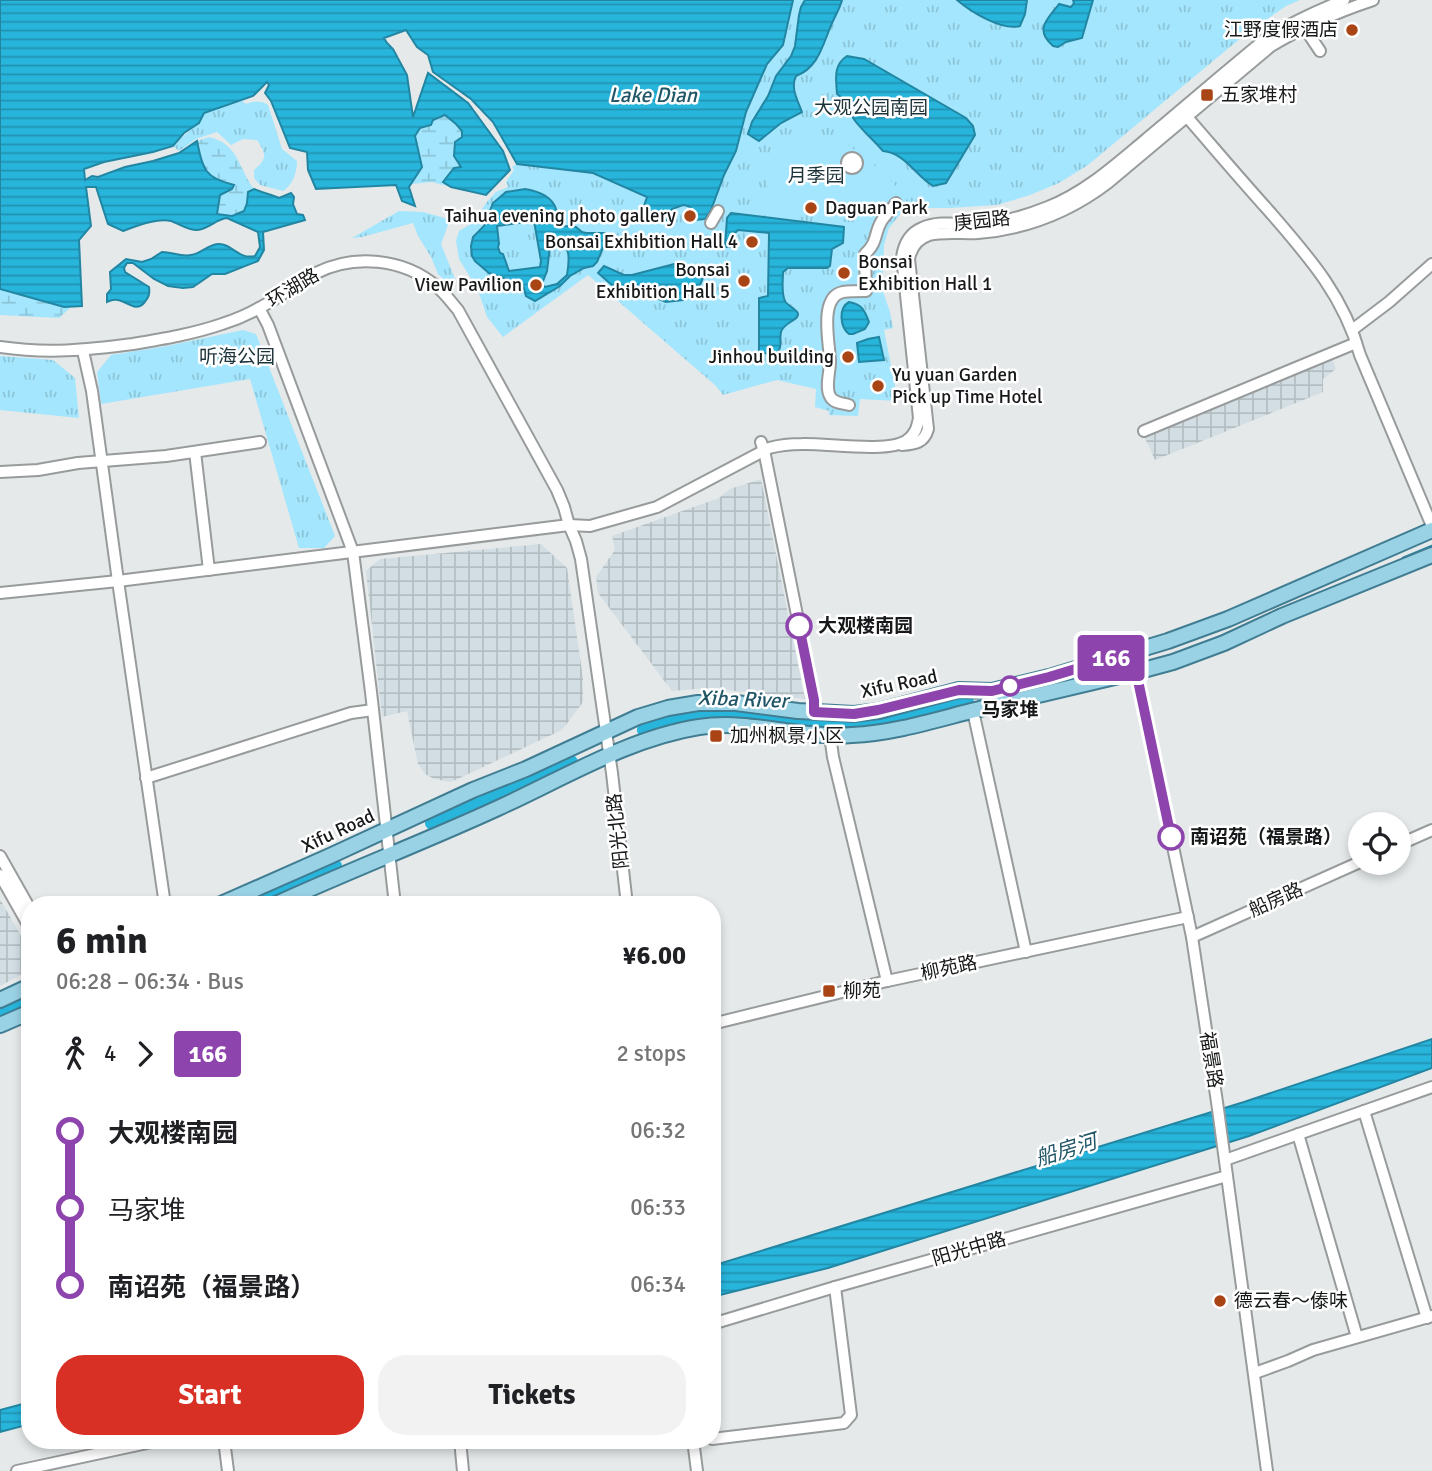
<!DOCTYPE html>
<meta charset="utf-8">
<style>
body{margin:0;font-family:Signika,"Noto Sans SC",sans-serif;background:#f2f2f2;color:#202124;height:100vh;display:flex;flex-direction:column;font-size:26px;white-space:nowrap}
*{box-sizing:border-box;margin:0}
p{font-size:23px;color:#757577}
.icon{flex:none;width:38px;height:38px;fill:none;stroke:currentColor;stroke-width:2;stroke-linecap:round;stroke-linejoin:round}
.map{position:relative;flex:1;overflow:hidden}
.drawer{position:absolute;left:21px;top:896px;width:700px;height:553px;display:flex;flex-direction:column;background:#fff;border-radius:28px;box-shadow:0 4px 10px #0003}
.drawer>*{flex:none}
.badge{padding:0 14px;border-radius:5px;font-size:24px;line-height:46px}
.buttons{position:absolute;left:1348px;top:812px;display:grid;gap:14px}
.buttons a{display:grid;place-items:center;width:63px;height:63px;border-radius:50%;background:#fff;box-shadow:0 4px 10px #0003;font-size:35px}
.map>.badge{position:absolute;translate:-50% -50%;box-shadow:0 0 0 4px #fff}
.legs{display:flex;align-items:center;gap:10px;height:77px;padding:0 35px;font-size:23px}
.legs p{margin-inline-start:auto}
.headline{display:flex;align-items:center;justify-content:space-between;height:119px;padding:0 35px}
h1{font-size:38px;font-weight:800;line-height:52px}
.cta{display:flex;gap:14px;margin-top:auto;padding:14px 35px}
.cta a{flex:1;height:80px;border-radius:28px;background:#d93025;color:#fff;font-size:28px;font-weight:800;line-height:80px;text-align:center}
.cta a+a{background:#f2f2f2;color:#202124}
ul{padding:0 35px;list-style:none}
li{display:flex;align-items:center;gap:24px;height:77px;font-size:26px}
li i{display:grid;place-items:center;width:10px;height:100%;margin:0 9px;background:currentColor}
li i::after{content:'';width:18px;height:18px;margin:-9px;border:5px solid;border-radius:50%;background:#fff}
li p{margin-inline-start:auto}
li:first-child i{background:linear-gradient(#0000 50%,currentColor 0)}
li:last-child i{background:linear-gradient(currentColor 50%,#0000 0)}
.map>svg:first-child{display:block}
.industrial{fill:url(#industrial-grid)}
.grass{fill:url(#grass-tufts)}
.wetland{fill:url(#wetland-marsh)}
.garden{fill:#a4e6fd}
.water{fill:url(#water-rules);stroke:#2286a2;stroke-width:2;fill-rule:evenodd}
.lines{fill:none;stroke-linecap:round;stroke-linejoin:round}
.stream{stroke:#2286a2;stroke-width:2.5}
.river{stroke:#27b5dc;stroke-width:14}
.minor-casing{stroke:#989b9c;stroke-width:14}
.major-casing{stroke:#407d92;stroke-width:18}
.minor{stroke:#fff;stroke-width:10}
.major{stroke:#9ad2e5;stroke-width:14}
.line-1-casing{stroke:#fff;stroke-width:16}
.line-1{stroke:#8e44ad;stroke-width:10}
.poi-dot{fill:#a94414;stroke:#fff;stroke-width:2.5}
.stop-1-dot{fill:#fff;stroke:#8e44ad;stroke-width:3.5}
.labels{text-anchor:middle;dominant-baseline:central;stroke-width:5;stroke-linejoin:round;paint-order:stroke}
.poi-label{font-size:19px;fill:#171819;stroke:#fff;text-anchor:start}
.park-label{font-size:19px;fill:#1d333a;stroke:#fff}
.street-label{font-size:19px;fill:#171819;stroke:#fff}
.stop-label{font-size:19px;font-weight:bold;fill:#171819;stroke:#fff;text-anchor:start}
.water-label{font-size:21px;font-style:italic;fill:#215667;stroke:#fff}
</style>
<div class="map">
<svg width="1432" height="1471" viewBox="0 0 1432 1471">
<defs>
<pattern id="industrial-grid" width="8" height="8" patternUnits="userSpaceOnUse" patternTransform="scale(1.75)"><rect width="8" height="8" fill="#d2dee3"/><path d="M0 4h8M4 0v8" fill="none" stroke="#b4bec2"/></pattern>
<pattern id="grass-tufts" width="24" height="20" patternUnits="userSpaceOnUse" patternTransform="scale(1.75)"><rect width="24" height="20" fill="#a4e6fd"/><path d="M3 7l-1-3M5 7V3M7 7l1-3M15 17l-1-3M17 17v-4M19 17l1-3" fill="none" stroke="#8cc5d8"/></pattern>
<pattern id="wetland-marsh" width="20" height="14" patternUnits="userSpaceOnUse" patternTransform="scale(1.75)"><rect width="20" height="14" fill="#a4e6fd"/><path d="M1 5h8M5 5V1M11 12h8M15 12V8" fill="none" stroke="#8cc5d8"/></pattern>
<pattern id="water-rules" width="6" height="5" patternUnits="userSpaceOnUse" patternTransform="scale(1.75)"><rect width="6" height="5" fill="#27b5dc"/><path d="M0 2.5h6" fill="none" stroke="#2192b2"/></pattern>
</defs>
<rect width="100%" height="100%" fill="#e5e9ea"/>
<!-- industrial -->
<g class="industrial">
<path d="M 1332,359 L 1336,369 L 1323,379 L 1323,392 L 1155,460 L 1144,436 Z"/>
<path d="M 761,479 L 805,699 L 708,688 L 672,691 L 598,593 L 596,577 L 615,550 L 612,536 L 719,498 L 730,489 Z"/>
<path d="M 541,544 L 567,568 L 583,678 L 583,702 L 562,730 L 451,782 L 434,779 L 425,774 L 418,764 L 407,711 L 382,717 L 366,571 L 380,559 Z"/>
<path d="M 0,899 L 30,952 L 30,970 L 0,986 Z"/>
</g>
<!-- grass -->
<g class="grass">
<path d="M 793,0 L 1300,0 L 1286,6 L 1242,37 L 1088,165 L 1059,183 L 1030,195 L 997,205 L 950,208 L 911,208 L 901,213 L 889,228 L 884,245 L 883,274 L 880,283 L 890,312 L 893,328 L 884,330 L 898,401 L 860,399 L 858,416 L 829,415 L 829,411 L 815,407 L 816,389 L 777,380 L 723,395 L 716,386 L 588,275 L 503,337 L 487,317 L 478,290 L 459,259 L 456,241 L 459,231 L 474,222 L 486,203 L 496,192 L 508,187 L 506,182 L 514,170 L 512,167 L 517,164 L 594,173 L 647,197 L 668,216 C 674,203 686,202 695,212 L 724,175 L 736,151 L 746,112 L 767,64 L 783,45 Z"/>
<path d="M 241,100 L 246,104 C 254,101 261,100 268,105 L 282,149 L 297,161 C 297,172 293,185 283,191 L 260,185 L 254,178 L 254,170 C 268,158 266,154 257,140 L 243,139 L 231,145 L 217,132 L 196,139 L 179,151 L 173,146 C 183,135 197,127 204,113 Z"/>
<path d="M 399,211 L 423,212 L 452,220 L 448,225 L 441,244 L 455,279 L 450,285 L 438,274 L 431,257 L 418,236 L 413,223 L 362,237 L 352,238 Z"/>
<path d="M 243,330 L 256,334 L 335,536 L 324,548 L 299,548 L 250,379 L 101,404 L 97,372 L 111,355 L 167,346 Z"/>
<path d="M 0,356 L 53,360 L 75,378 L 79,418 L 0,410 Z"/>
</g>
<!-- wetland -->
<g class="wetland">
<path d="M 445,115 L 457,124 L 462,131 L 461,167 L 443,182 L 451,187 L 432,182 L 411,184 L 422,167 L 415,136 L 420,128 L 431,125 L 433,120 Z"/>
<path d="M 209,137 C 239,144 238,168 254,189 L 248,192 L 247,203 L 244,211 L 232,216 L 217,214 L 220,195 L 232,189 C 205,174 204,172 197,141 Z"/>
<path d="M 0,289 L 64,307 L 72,306 L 59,318 L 0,315 Z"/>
</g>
<!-- garden -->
<path class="garden" d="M 798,129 L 847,144 L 885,174 L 900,191 L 873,222 L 769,211 L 767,167 L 788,136 Z"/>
<!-- water -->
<g class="water">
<path d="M 0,0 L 793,0 L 783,45 L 767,64 L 746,112 L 736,151 L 724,175 L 711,210 L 705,219 L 695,220 C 695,211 692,206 683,205 L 672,209 L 667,220 L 647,216 L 643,209 L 647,197 L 593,173 L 517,164 L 493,122 L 471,99 L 433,72 L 428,55 L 417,47 L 406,30 L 384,38 L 387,43 L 393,49 L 407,75 L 413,117 L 428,73 L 468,103 L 503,151 L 510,170 L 486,195 L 451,187 L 443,182 L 454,168 L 461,167 L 454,156 L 455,142 L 462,137 L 462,131 L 456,124 L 445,115 L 433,120 L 431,125 L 420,128 L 415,136 L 422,167 L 409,187 L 415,206 L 402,201 L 396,185 L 316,189 L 308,170 L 307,152 L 290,148 L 271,101 L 265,93 L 269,85 L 267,82 L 253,96 L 204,113 L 199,123 L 184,133 L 173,146 L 153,152 L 104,162 L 84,169 L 85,180 L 92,176 L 98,177 L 125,167 L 153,161 L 179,153 L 197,141 C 203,170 205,178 234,185 L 232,189 L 220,195 L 217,214 L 232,216 L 244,211 L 247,203 L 248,192 L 254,189 C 262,193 271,194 279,198 L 291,193 L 294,197 L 293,204 L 297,214 L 303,215 L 305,220 L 263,232 L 264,250 L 258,261 L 225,274 L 212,274 L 193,287 L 183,288 L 168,286 L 154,279 L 133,263 L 127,263 L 124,268 L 125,272 L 149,287 C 150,294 149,297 144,303 C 136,312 128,302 118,300 C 113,299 112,300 107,302 L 107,294 L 111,289 L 110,272 L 126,259 L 142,262 L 151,259 L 162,252 C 172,252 181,257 191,255 C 201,254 207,245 218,244 C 232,243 238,260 255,256 L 260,247 L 258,232 L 227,218 C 216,219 209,229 197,230 C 187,230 180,224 171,221 C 156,218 137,226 123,231 L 108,224 L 96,187 L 86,187 L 91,226 L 79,240 L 82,306 L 64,307 L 0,289 Z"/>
<path d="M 805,0 L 842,0 C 840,8 836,14 833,21 C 823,42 820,67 796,76 C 790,88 798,101 802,112 L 781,123 L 759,141 L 748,134 L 752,122 L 768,96 L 776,76 L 791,56 L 795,46 L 799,15 L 801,7 Z"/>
<path d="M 957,0 L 1027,0 L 1025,14 L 1020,26 C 1002,31 971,12 957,0 Z"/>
<path d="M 1073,0 L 1093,0 L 1082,38 L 1066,42 L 1058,47 L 1053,46 C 1034,29 1047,20 1059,4 L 1071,7 L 1074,3 Z"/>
<path d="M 847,56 L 864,59 L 966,118 L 973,126 L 975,135 L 946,183 L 933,186 C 915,175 905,153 883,151 C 873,139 862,131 853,118 L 856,108 L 837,94 C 836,79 833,65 847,56 Z"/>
<path d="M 525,189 C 537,191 552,196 556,209 C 558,217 558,220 564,226 L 576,227 L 582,232 L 586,233 L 605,233 L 605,243 L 597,262 L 593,266 L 584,268 L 570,276 L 560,286 L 535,301 L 526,296 L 523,285 L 489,273 L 475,261 L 472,256 L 471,246 L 473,237 L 484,226 L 493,203 L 506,192 ZM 534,221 L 541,261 L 540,267 L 509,271 L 503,254 L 500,253 L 498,247 L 499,244 L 497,226 ZM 556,241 C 572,243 569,262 567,275 L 557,284 L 545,287 L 542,284 L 547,271 L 550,247 Z"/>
<path d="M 731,213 L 844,227 L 843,243 L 832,249 L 830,266 L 827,268 L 788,268 L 783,272 C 783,281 781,293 785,301 C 787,306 802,311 797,317 C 795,321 784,323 781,332 C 779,341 783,346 777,354 L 759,353 L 759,298 L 768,296 L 769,233 L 738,230 L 735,233 L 734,247 L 725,247 L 727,218 Z"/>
<path d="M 678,263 C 689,264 691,275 703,278 L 700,285 L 683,300 L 666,302 L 646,294 L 621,293 L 598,273 L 604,266 L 624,275 L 632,275 Z"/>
<path d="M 849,302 C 862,304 865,311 869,322 L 865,329 L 853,334 L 849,334 C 840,327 838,308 849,302 Z"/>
<path d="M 879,337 L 884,360 L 859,362 L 857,343 L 868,339 Z"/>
<path d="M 1432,1039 L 1432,1068 L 1249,1136 L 828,1268 L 712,1297 L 712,1266 L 1244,1102 Z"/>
<path d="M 30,1402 L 30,1424 L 0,1432 L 0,1410 Z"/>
</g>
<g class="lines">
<!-- stream -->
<path class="stream" d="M 1403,558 L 1432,546"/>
<!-- river -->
<g class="river">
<path d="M 644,730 L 680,719 L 717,716 L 738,715 L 824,726 L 852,726 L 883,722 L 967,702"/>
<path d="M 432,823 L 571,762"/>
<path d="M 249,905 L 335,866"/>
<path d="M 0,1015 L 30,1002"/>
</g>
<!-- minor casing -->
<g class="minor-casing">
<g id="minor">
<path d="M 1304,27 L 1320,51"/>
<path d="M 1187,117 C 1214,148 1241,180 1269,211 C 1308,256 1344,296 1360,355 L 1432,526"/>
<circle cx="852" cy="163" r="5"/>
<path d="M 711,223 L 718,211"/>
<path d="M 259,308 L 268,325 L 353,552 L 371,692 L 395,905"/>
<path d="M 1352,330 L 1389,302 L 1432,264"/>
<path d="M 0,347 C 48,354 86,350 133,344 C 163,339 193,334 222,324 C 235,320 249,314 261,307 C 280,297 297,283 316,273 C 354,254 403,258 436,286 C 445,293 451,302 458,310 L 557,490 L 564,507 L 569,525 L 576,541 L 581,559 L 612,773 L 627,905"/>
<path d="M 83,351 L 92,391 L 118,581 L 165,905"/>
<path d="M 849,405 C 841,403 833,403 830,396 C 825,387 830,372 830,362 C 830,344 818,297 843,292 C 850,291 859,291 866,291 L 865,254 C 878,242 874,234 881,222 C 885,215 892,209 896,203"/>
<path d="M 1144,431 L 1356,343"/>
<path d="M 761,442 L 765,455 L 814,700 L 814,712"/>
<path d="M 902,445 C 915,444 924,443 928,429 L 909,259 C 911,248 917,239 929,235 C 944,231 963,234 978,233 C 1027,229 1070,212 1109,182 L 1271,46 C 1304,26 1337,12 1373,0"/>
<path d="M 195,452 L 209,570"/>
<path d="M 0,472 L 38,470 L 78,463 L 166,456 L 260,442"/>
<path d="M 0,593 L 118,581 L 569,525 L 590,526 L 657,507 L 769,448 C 780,445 791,444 802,444 C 826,443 887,453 906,441 C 915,435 917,428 919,418 L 902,257 C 904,244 910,233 922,228 C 939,220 962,225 981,224 C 1004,222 1026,216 1048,207 C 1084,193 1114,166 1144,141 C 1185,107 1225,72 1267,38 C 1292,22 1317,11 1344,0"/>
<path d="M 1132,652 L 1192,937 L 1217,1102 L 1267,1471"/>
<path d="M 973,711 L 1026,952"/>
<path d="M 830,735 L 833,757 L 887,981"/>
<path d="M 146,778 L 351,713 L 373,710"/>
<path d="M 1398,845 L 1432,830"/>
<path d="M 0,856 L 30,909"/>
<path d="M 0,875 L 30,928"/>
<path d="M 1192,937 L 1360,862"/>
<path d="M 712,1024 L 887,981 L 1188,917"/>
<path d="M 1364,1111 L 1427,1318"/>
<path d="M 1298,1134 L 1357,1337"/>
<path d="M 1225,1160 L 1432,1087"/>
<path d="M 712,1324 L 835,1287 L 1227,1176"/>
<path d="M 1255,1373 L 1288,1361 L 1313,1350 L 1432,1316"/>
<path d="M 712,1439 L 844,1423 L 851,1415 L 835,1287"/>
<path d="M 224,1440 L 228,1471"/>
<path d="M 460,1440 L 463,1471"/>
<path d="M 693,1440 L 697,1471"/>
<path d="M 17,1471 L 161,1440"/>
</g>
</g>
<!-- major casing -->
<g class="major-casing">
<g id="major">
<path d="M 219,905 L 330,856 L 473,790 L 526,769 L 638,717 L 668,708 L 698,703 L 736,703 L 798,711 L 854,714 L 879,711 L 959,690 L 992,691 L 1049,677 L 1168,641 L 1228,619 L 1432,530"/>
<path d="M 274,905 C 348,871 424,842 498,808 C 562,779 629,738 699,727 C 750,719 801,739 852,735 C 893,733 932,721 971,711 C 1026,698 1081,685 1136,672 L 1173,662 L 1224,643 L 1282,616 L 1432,555"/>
<path d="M 0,1000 L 30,986"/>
<path d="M 0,1025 L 30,1012"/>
</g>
</g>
<!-- minor -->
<use href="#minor" class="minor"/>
<!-- major -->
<use href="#major" class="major"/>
</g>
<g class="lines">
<!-- line-1 casing -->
<g class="line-1-casing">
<path id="line-1" d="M 799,626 L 814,700 L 814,712 L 854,714 L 878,710 L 959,690 L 992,691 L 1049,677 L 1132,652 L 1171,837"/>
</g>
<!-- line-1 -->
<use href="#line-1" class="line-1"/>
</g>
<!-- markers -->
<g class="poi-dot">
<circle cx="1352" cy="30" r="7"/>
<rect x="1200" y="88" width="14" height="14" rx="3.5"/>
<circle cx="811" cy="208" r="7"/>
<circle cx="690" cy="216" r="7"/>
<circle cx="752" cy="242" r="7"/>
<circle cx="844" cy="273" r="7"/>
<circle cx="744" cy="281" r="7"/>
<circle cx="536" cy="285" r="7"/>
<circle cx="848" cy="357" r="7"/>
<circle cx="878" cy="386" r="7"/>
<rect x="709" y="729" width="14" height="14" rx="3.5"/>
<rect x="822" y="984" width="14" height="14" rx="3.5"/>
<circle cx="1220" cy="1301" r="7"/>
</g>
<g class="stop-1-dot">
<circle cx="799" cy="626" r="12"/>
<circle cx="1010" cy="686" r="9"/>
<circle cx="1171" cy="837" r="12"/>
</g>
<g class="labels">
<!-- poi labels -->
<g class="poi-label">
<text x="1338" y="30" text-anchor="end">江野度假酒店</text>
<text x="1221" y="95">五家堆村</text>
<text x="825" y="208">Daguan Park</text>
<text x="676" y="216" text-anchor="end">Taihua evening photo gallery</text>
<text x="738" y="242" text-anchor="end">Bonsai Exhibition Hall 4</text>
<text x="858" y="262">Bonsai<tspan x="858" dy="22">Exhibition Hall 1</tspan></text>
<text x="730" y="270" text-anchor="end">Bonsai<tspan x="730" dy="22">Exhibition Hall 5</tspan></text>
<text x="522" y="285" text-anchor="end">View Pavilion</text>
<text x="834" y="357" text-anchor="end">Jinhou building</text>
<text x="892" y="375">Yu yuan Garden<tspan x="892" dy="22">Pick up Time Hotel</tspan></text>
<text x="730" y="736">加州枫景小区</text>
<text x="843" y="991">柳苑</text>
<text x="1234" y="1301">德云春～傣味</text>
</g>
<!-- park labels -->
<g class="park-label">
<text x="871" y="108">大观公园南园</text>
<text x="816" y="176">月季园</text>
<text x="237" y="357">听海公园</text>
</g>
<!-- street labels -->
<g class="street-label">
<text transform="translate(982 221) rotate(-6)">庚园路</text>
<text transform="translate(293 288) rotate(-31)">环湖路</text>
<text transform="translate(899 684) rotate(-12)">Xifu Road</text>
<text transform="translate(338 831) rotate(-25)">Xifu Road</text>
<text transform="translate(618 831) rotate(-96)">阳光北路</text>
<text transform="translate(1276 900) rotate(-24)">船房路</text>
<text transform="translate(949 968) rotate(-12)">柳苑路</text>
<text transform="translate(1211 1060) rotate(81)">福景路</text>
<text transform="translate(969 1249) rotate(-16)">阳光中路</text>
</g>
<!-- stop labels -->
<g class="stop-label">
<text x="818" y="626">大观楼南园</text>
<text x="1010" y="710" text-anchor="middle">马家堆</text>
<text x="1190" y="837">南诏苑（福景路）</text>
</g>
<!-- water labels -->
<g class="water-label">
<text x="653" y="95">Lake Dian</text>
<text transform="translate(743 699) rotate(2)">Xiba River</text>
<text transform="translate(1066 1150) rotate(-17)">船房河</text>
</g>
</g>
</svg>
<div class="buttons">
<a><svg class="icon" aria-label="locate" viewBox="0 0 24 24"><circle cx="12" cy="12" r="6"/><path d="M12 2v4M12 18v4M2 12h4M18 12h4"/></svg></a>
</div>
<b class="badge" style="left:1111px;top:658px;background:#8e44ad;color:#fff">166</b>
<section class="drawer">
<div class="headline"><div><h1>6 min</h1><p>06:28 – 06:34 · Bus</p></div><b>¥6.00</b></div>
<div class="legs"><svg class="icon" aria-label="walk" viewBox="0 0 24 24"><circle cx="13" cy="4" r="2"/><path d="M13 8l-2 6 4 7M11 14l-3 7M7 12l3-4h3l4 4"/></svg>4<svg class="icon" aria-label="forward" viewBox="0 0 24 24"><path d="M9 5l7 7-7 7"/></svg><b class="badge" style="background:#8e44ad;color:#fff">166</b><p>2 stops</p></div>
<ul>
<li><i style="color:#8e44ad"></i><b>大观楼南园</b><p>06:32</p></li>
<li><i style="color:#8e44ad"></i><span>马家堆</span><p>06:33</p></li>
<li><i style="color:#8e44ad"></i><b>南诏苑（福景路）</b><p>06:34</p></li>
</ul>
<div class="cta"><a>Start</a><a>Tickets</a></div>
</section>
</div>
